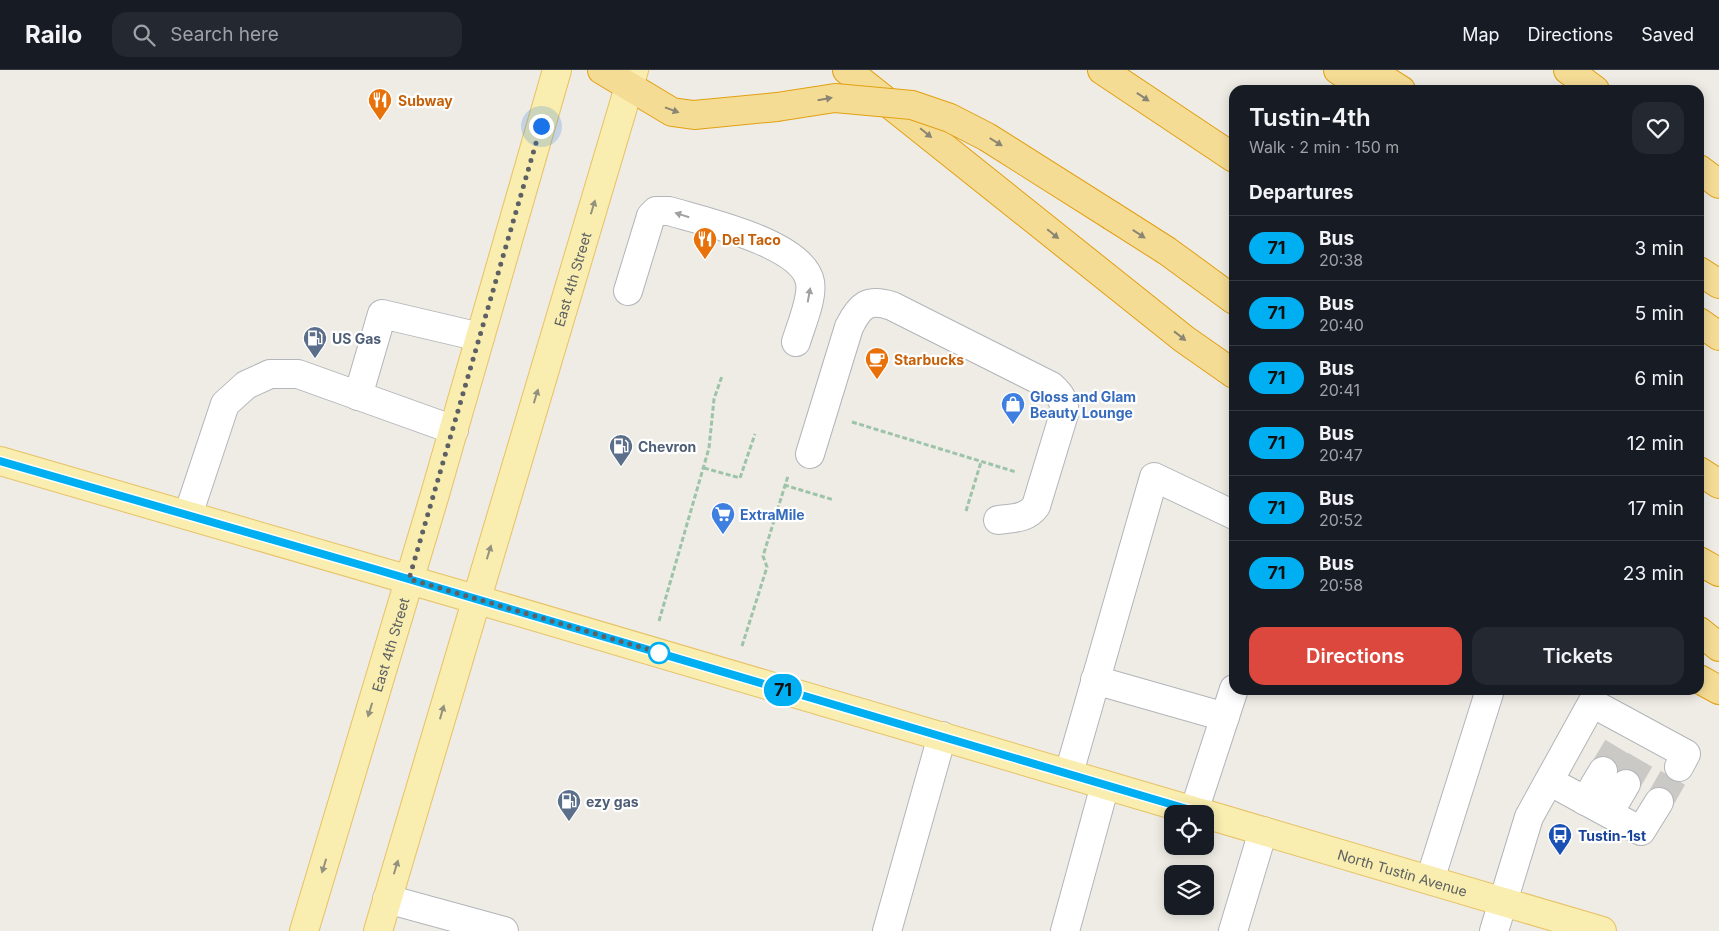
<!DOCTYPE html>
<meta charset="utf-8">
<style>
body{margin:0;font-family:Inter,sans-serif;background:#242831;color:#f1f3f6;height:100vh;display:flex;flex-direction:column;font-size:19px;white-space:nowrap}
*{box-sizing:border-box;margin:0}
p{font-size:16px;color:#9ea1a6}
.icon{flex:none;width:28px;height:28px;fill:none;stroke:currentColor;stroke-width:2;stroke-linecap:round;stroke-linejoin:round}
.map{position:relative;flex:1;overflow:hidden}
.drawer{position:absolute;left:1229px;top:15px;width:475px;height:610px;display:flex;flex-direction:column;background:#171b24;border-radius:15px;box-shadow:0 2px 12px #0003}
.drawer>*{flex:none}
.badge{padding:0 10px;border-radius:16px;font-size:18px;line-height:32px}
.fabs{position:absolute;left:1164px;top:735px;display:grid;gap:10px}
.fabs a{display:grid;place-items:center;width:50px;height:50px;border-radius:10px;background:#171b24;box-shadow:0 2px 12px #0003;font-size:25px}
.you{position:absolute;width:25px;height:25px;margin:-12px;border:4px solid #fff;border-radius:50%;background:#1a73e8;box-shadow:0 0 0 8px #1a73e833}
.map>.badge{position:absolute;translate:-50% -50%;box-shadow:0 0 0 2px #fff}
h2{padding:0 20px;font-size:19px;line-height:45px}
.round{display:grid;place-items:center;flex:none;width:52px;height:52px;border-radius:15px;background:#242831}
.headline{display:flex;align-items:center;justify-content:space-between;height:85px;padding:0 20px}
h1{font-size:24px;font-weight:600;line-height:38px}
.primary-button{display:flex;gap:10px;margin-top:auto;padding:10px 20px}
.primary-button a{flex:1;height:58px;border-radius:15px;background:#dc483d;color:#fff;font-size:20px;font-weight:600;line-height:58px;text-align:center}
.primary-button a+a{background:#242831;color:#f1f3f6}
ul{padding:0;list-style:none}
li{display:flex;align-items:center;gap:15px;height:65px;padding:0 20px;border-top:1px solid #363941}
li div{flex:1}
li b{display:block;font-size:19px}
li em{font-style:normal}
li .badge{min-width:55px;font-weight:700;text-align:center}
header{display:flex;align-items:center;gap:30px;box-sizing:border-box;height:70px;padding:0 25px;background:#171b24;border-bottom:1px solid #363941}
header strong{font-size:24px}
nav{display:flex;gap:28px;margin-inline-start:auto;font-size:18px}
.search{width:350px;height:45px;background:#242831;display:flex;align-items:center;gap:12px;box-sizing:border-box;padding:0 18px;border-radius:15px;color:#9ea1a6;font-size:19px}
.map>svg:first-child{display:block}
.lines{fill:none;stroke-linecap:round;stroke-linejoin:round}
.minor-tunnel{stroke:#cac9c5;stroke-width:28;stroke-dasharray:28 14;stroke-linecap:butt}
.minor-casing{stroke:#b2b5b9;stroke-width:30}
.major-casing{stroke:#e7c265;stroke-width:30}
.highway-casing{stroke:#e2a011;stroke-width:30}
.path{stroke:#9dc4a8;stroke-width:3;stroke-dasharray:5 2.5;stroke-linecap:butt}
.minor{stroke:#fff;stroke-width:28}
.major{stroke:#f9edaf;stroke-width:28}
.highway{stroke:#f5dc95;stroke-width:28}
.highway-bridge-casing{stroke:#e2a011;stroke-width:30;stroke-linecap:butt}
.highway-bridge{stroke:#f5dc95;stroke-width:28}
.oneway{fill:#8b8573}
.oneway2{fill:#94917e}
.oneway3{fill:#9ea0a2}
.line-casing{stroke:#fff;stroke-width:11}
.line{stroke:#00aff2;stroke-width:8}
.walk{stroke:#5d6064;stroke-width:5;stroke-dasharray:0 9}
.stop-dot{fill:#fff;stroke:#00aff2;stroke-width:2.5}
.labels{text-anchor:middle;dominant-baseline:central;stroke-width:4.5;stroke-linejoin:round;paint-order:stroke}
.food-label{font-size:14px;font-weight:bold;fill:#c56008;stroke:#fff;text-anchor:start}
.street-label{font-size:14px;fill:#5d6064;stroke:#fff}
.service-label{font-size:14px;font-weight:bold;fill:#4e5e75;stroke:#fff;text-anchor:start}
.shop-label{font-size:14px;font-weight:bold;fill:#366cbe;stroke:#fff;text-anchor:start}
.transit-label{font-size:14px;font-weight:bold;fill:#164399;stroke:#fff;text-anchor:start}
</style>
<header>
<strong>Railo</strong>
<div class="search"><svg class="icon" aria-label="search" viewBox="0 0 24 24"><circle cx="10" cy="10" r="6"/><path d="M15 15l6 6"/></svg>Search here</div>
<nav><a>Map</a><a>Directions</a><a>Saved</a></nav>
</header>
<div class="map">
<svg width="1719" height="861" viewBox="0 0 1719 861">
<rect width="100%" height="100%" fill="#eeece5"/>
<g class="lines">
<!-- minor-tunnel -->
<g class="minor-tunnel">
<path d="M 1603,701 L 1624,666"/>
<path d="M 1626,714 L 1647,678"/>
<path d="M 1659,732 L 1679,697"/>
</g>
<!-- minor casing -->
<g class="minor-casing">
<g id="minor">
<path d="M 628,221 L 651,146 L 656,141 L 669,141 C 702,151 803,173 810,212 C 813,228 801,255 796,272"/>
<path d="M 358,326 L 382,244 L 480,267"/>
<path d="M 810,384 L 849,257 C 860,235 868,228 892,236 L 1051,316 C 1061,325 1065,331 1064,344 L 1036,436 C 1027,449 1012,448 998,450"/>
<path d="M 188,445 L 225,334 L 246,315 L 270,304 L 298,304 L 454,360"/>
<path d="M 1095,610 L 1225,647"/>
<path d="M 1069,703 L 1154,407 L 1234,445"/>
<path d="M 1549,711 L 1641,761 L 1659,732"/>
<path d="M 1585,731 L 1603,701"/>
<path d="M 1194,741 L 1234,619"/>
<path d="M 1609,743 L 1626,714"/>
<path d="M 1430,810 L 1490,620"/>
<path d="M 387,829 L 504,861"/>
<path d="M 887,861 L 942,666"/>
<path d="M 1065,861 L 1105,715"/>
<path d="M 1233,861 L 1263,761"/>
<path d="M 1494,861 L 1529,747 L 1592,633 L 1686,684 L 1679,697"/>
</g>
</g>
<!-- major casing -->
<g class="major-casing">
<g id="major">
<path d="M 0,391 L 475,529 L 1204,744"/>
<path id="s1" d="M 1205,744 L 1602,861"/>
<path id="s2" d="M 304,861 L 433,431 L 557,0"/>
<path id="s3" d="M 378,861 L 634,0"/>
</g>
</g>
<!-- highway casing -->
<g class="highway-casing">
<g id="highway">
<path d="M 602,0 L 672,42 L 694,45 L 777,37"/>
<path d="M 847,0 L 1184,269 L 1234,304"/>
<path d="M 1102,0 L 1234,88"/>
<path d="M 1338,0 L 1367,20"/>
<path d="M 1369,0 L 1401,20"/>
<path d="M 1568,0 L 1595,20"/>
<path d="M 1699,99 L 1719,114"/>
<path d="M 1112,146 L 1167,181 L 1234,230"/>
<path d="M 1699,201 L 1719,214"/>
<path d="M 1699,252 L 1719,266"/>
<path d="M 1699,401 L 1719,414"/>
<path d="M 1699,491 L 1719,502"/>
<path d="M 1699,561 L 1719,577"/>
<path d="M 1699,609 L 1719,620"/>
</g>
</g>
<!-- path -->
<g class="path">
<path d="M 852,352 L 1016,402"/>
<path d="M 704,398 L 740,408 L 755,364"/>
<path d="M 784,415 L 834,430"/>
<path d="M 966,441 L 981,392"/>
<path d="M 659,551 L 709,378 L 714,329 L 722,306"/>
<path d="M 742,576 L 767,497 L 763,486 L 788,406"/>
</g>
<!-- minor -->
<use href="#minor" class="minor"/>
<!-- major -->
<use href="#major" class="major"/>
<!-- highway -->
<use href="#highway" class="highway"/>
<!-- highway-bridge casing -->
<g class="highway-bridge-casing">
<path id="highway-bridge" d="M 777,37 L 835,28 L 912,35 L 950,48 L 987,67 L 1112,146"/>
</g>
<!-- highway-bridge -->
<use href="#highway-bridge" class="highway-bridge"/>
</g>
<!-- one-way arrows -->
<defs><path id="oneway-solid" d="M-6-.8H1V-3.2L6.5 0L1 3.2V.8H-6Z" transform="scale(1.25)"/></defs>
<g class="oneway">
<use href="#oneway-solid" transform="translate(1143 27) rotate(34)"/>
<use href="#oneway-solid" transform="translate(825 29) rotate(-10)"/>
<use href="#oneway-solid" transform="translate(672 40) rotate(20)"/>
<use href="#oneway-solid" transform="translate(926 63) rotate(39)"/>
<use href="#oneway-solid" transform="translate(996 72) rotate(32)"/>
<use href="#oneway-solid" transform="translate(1053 164) rotate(39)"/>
<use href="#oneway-solid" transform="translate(1139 164) rotate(33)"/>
<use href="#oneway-solid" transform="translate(1180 266) rotate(38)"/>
</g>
<g class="oneway2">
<use href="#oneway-solid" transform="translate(593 137) rotate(-73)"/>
<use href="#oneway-solid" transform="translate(536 326) rotate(-73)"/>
<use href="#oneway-solid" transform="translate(489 482) rotate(-73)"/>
<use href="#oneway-solid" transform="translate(370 640) rotate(107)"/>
<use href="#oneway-solid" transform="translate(442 642) rotate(-74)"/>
<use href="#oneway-solid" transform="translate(324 796) rotate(107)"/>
<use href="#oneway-solid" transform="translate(396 797) rotate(-73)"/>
</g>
<g class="oneway3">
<use href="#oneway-solid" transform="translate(682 145) rotate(-163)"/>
<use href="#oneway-solid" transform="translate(809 225) rotate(-80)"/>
</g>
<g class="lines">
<!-- line casing -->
<g class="line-casing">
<path id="line" d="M 0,391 L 378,500 L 1204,744"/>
</g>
<!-- line -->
<use href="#line" class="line"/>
<!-- walk -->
<path class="walk" d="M 541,56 L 409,509 L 667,585 L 659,583"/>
</g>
<!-- icons -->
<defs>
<g id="restaurant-pin" transform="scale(1.25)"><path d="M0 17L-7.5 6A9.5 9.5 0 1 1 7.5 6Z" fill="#e8710a" stroke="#fff"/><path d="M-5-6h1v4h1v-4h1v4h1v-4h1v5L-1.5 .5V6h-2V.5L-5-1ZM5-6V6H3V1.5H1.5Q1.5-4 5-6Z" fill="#fff"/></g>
<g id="fuel-pin" transform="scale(1.25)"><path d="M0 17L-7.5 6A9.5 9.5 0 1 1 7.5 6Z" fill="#5c6f8a" stroke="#fff"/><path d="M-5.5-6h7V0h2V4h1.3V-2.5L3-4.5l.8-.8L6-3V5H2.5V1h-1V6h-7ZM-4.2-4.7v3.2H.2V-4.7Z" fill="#fff"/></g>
<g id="cafe-pin" transform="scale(1.25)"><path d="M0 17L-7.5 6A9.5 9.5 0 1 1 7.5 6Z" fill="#e8710a" stroke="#fff"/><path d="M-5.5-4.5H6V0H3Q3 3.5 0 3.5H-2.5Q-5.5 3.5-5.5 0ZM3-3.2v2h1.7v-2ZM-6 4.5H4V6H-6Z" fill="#fff"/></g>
<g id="shop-pin" transform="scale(1.25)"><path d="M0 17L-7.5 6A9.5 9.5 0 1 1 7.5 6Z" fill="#3f7fe0" stroke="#fff"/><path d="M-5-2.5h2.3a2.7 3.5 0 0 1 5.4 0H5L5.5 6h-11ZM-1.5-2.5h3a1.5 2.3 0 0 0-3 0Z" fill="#fff"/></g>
<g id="supermarket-pin" transform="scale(1.25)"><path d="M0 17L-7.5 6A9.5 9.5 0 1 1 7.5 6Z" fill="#3f7fe0" stroke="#fff"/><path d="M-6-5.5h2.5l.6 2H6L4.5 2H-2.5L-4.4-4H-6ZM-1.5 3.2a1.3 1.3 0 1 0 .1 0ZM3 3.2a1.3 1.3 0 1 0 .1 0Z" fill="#fff"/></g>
<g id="bus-pin" transform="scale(1.25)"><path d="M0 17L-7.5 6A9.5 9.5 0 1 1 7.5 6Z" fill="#1a4fb4" stroke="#fff"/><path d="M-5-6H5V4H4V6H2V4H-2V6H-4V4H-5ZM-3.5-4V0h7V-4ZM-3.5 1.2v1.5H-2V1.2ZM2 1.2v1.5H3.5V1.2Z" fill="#fff"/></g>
</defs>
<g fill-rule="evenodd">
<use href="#restaurant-pin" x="380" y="30"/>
<use href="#restaurant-pin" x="705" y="169"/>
<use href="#fuel-pin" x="315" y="268"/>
<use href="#cafe-pin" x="877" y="289"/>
<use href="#shop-pin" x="1013" y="334"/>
<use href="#fuel-pin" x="621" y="376"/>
<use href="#supermarket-pin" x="723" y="444"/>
<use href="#fuel-pin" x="569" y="731"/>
<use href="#bus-pin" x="1560" y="765"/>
</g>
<!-- markers -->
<circle class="stop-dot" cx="659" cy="583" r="10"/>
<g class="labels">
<!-- food labels -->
<g class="food-label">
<text x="398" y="30">Subway</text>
<text x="722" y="169">Del Taco</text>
<text x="894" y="289">Starbucks</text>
</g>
<!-- street labels -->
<g class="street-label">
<text stroke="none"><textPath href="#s3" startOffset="680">East 4th Street</textPath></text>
<text stroke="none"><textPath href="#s2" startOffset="299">East 4th Street</textPath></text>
<text stroke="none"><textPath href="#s1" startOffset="206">North Tustin Avenue</textPath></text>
</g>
<!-- service labels -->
<g class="service-label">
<text x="332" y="268">US Gas</text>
<text x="638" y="376">Chevron</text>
<text x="586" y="731">ezy gas</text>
</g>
<!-- shop labels -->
<g class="shop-label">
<text x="1030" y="326">Gloss and Glam<tspan x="1030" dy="16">Beauty Lounge</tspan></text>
<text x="740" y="444">ExtraMile</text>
</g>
<!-- transit labels -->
<g class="transit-label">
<text x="1578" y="765">Tustin-1st</text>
</g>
</g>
</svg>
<div class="fabs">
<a><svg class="icon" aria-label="locate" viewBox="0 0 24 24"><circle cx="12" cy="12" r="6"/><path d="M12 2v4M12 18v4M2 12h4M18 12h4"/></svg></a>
<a><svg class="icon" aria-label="layers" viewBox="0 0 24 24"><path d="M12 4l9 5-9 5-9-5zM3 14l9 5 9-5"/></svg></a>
</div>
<div class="you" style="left:541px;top:56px"></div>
<b class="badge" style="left:783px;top:620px;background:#00aff2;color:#111">71</b>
<section class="drawer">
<div class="headline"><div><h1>Tustin-4th</h1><p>Walk · 2 min · 150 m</p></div><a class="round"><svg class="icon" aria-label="heart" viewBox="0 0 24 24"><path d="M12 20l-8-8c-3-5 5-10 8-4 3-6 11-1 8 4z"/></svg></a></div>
<h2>Departures</h2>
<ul>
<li><span class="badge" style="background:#00aff2;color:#111">71</span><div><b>Bus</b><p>20:38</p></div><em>3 min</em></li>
<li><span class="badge" style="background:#00aff2;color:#111">71</span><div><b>Bus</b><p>20:40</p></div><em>5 min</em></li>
<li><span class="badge" style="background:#00aff2;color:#111">71</span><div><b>Bus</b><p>20:41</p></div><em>6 min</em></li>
<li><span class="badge" style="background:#00aff2;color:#111">71</span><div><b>Bus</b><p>20:47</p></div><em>12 min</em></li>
<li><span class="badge" style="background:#00aff2;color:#111">71</span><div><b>Bus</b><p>20:52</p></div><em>17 min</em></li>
<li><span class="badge" style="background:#00aff2;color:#111">71</span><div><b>Bus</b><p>20:58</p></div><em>23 min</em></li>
</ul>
<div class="primary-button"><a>Directions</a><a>Tickets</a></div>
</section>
</div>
